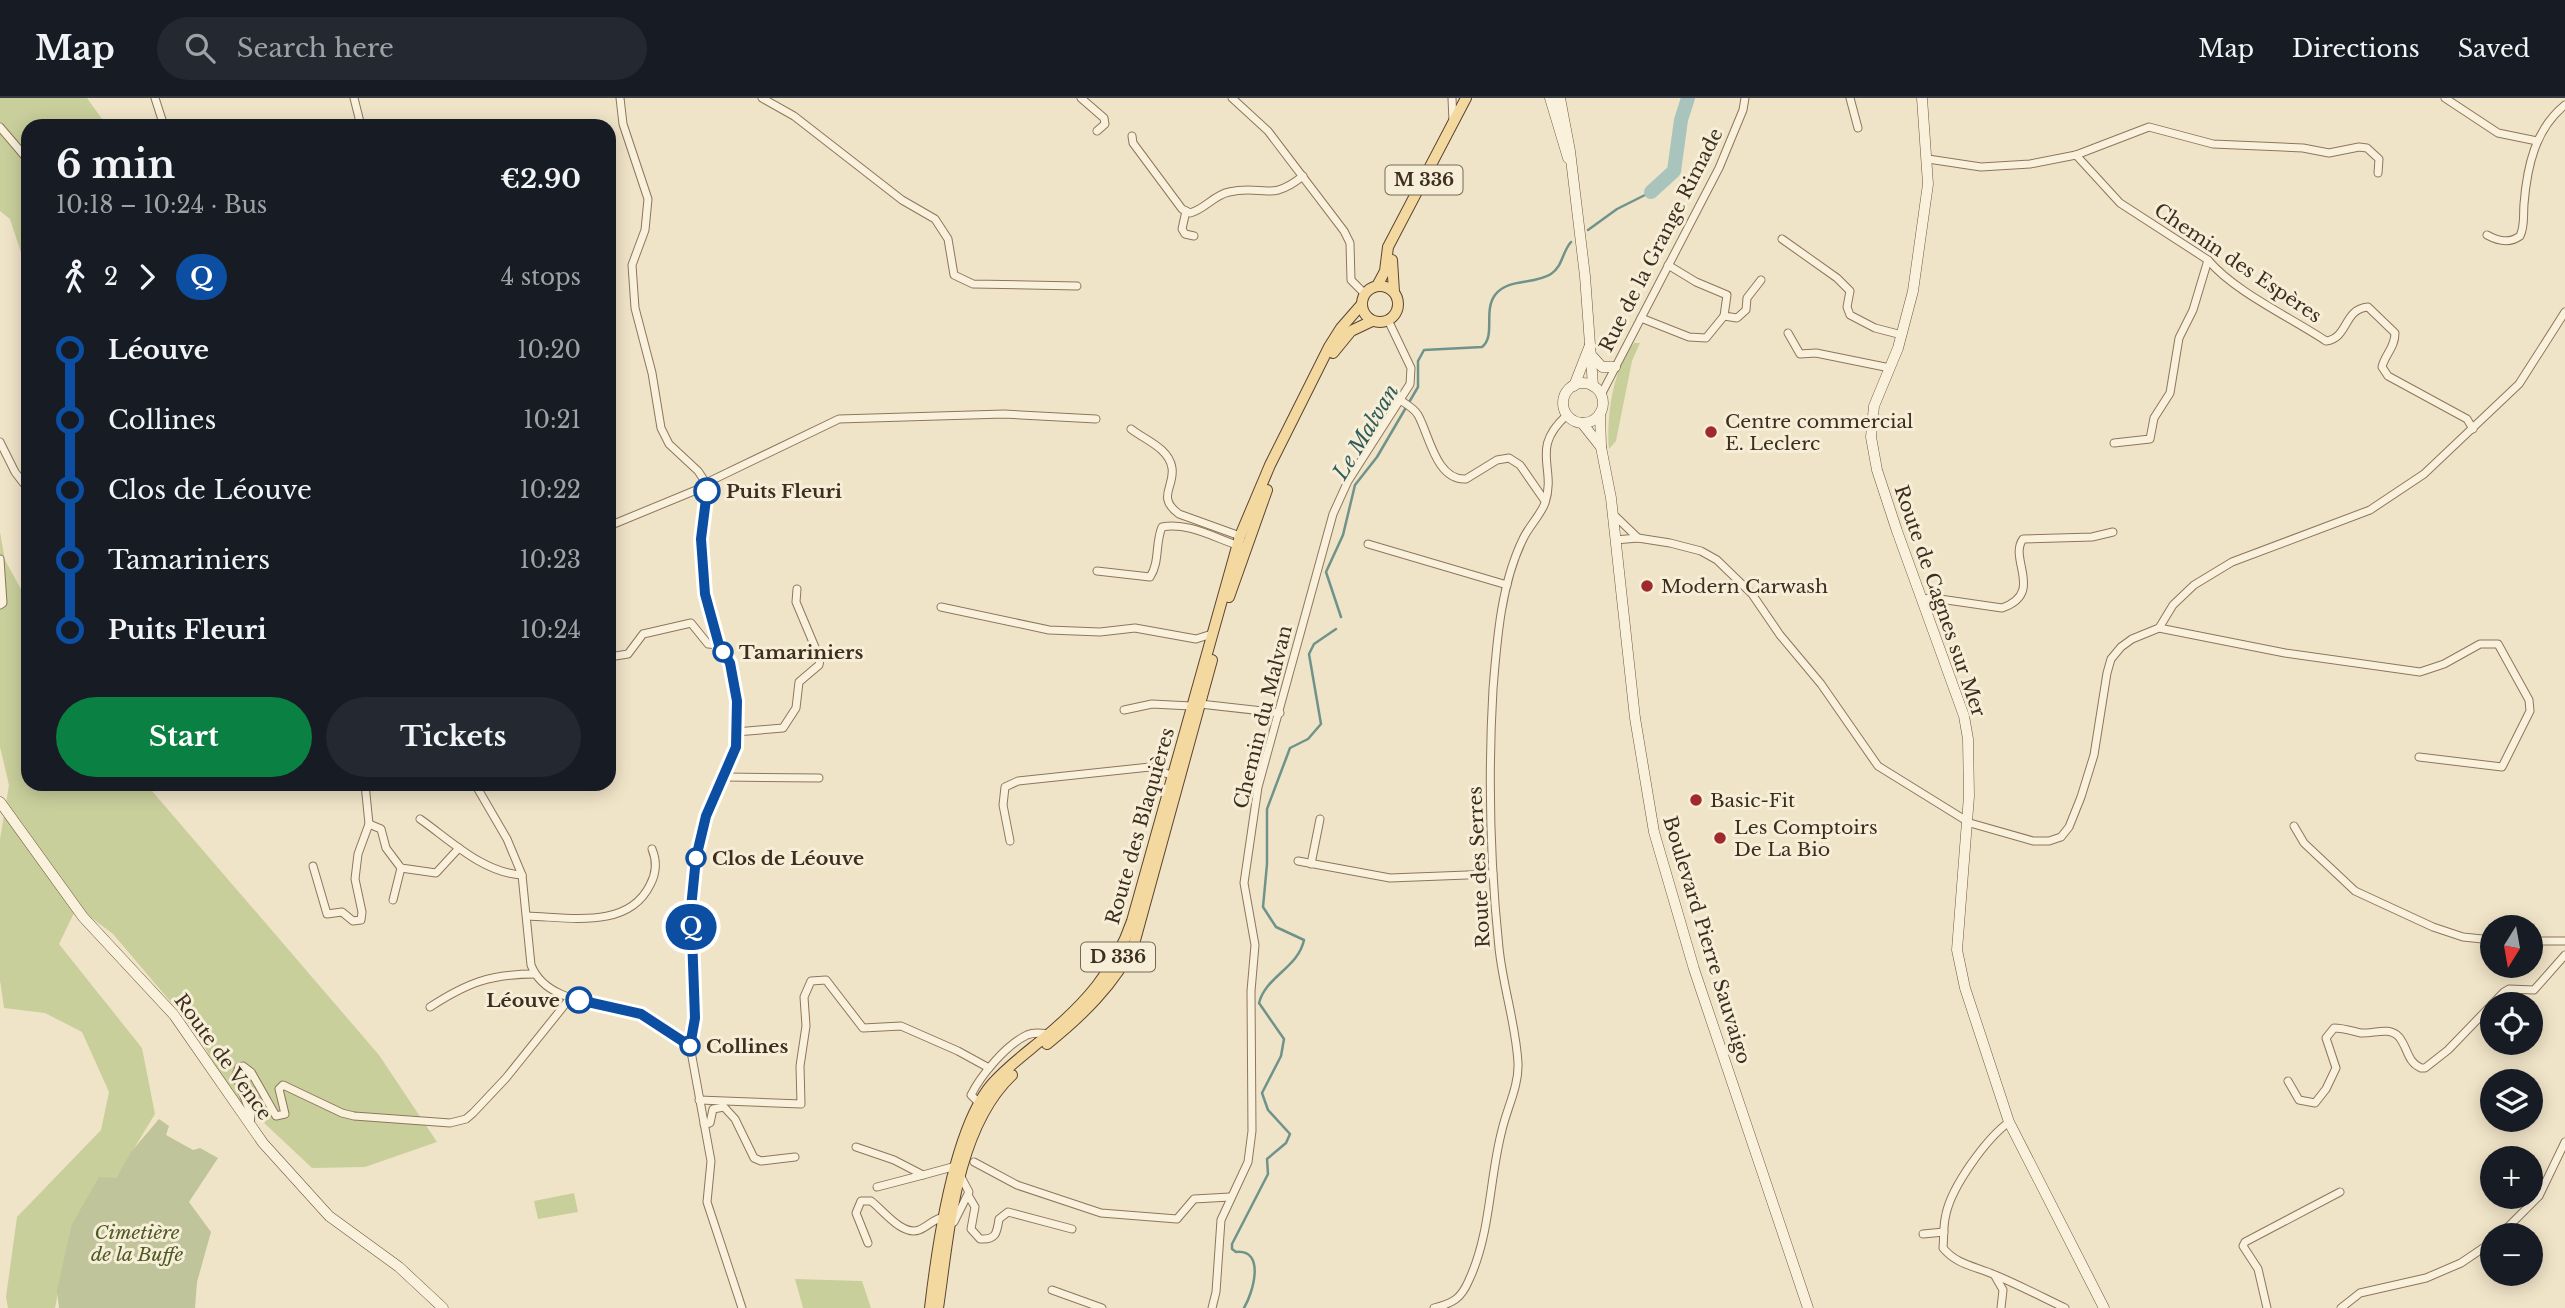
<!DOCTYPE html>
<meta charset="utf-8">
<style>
body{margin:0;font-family:"Libre Baskerville",serif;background:#242831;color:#f1f3f6;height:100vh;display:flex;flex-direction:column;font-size:26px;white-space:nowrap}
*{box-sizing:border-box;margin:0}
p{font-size:23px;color:#9ea1a6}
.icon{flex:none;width:38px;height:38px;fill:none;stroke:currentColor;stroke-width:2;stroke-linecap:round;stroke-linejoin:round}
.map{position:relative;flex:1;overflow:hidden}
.panel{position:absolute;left:21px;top:21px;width:595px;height:672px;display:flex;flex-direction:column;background:#171b24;border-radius:21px;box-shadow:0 4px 18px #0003}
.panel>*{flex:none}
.badge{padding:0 14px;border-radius:23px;font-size:24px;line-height:46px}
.needle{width:46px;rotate:191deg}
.buttons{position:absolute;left:2480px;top:817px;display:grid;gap:14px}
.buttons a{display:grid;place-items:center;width:63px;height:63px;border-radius:50%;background:#171b24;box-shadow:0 4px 18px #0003;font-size:35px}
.map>.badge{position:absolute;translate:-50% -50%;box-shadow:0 0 0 4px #fff}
.legs{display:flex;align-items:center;gap:10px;height:77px;padding:0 35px;font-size:23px}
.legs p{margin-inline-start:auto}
.head{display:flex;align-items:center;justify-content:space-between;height:119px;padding:0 35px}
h1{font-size:38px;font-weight:700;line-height:52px}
.primary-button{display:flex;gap:14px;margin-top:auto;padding:14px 35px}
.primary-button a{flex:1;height:80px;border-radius:42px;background:#0b8043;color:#fff;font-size:28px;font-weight:700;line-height:80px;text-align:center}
.primary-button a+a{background:#242831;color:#f1f3f6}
ul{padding:0 35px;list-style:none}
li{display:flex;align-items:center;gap:24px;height:70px;font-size:26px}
li i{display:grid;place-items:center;width:10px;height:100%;margin:0 9px;background:currentColor}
li i::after{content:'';width:18px;height:18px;margin:-9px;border:5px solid;border-radius:50%;background:#171b24}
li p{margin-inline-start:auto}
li:first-child i{background:linear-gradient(#0000 50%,currentColor 0)}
li:last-child i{background:linear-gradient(currentColor 50%,#0000 0)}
header{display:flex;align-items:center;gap:42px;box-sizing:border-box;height:98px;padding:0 35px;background:#171b24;border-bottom:2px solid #363941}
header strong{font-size:33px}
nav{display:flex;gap:38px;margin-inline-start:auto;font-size:24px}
.search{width:490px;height:63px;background:#242831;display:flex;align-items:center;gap:18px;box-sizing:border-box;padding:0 24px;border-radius:38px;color:#9ea1a6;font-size:26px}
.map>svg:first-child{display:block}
.green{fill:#c9cf9b}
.cemetery{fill:#bfc49a}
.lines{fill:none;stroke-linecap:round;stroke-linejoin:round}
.stream{stroke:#6f938a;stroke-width:2.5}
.river{stroke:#a9c4bc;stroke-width:14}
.street-casing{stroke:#8d765c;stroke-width:9}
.secondary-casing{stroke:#6f573f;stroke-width:11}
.primary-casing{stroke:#5b4430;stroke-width:12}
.street{stroke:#faf1dc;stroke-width:7}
.secondary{stroke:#faf1dc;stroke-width:10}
.primary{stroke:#f3d9a0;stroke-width:10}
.line-1-casing{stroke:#fff;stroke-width:16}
.line-1{stroke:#0b4ea2;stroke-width:10}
.poi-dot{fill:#9e2a2b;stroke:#f7eed8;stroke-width:2.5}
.stop-1-dot{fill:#fff;stroke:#0b4ea2;stroke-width:3.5}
.labels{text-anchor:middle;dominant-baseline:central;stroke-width:6;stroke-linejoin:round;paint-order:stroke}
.shield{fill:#f7eed8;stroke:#756857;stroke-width:2}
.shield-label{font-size:18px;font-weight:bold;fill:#3d2e20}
.street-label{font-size:19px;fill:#3d2e20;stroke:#f7eed8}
.poi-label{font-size:19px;fill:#3d2e20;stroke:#f7eed8;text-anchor:start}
.stop-label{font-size:19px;font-weight:bold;fill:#3d2e20;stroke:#f7eed8;text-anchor:start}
.park-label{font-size:19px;font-style:italic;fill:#4d5a26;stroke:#f7eed8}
.water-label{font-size:21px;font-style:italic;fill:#2f5d5a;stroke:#f7eed8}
</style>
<header>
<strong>Map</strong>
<div class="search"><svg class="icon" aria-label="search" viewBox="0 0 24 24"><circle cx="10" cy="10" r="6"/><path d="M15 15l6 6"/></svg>Search here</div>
<nav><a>Map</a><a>Directions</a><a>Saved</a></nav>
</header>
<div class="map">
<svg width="2565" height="1210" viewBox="0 0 2565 1210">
<rect width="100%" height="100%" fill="#f0e4c8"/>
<!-- green -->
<g class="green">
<path d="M 0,0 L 87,0 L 107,28 L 28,28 L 28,176 L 10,121 L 0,113 Z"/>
<path d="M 1634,245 L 1640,245 L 1632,263 L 1616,343 L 1609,351 C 1606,321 1613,268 1634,245 Z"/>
<path d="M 0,434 L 5,462 L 28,504 L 28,686 L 146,686 L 379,957 L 437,1044 L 365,1069 L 312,1070 L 227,990 L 197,935 L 113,836 L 77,809 L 59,846 L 142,950 L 155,1016 L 116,1080 L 71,1128 L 55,1210 L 8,1210 L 6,1199 L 17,1119 L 101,1032 L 109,994 L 82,934 L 45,915 L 4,910 L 0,882 L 0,741 L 9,687 L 0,649 Z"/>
<path d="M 574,1095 L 578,1114 L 538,1121 L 534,1103 Z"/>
<path d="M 795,1181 L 862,1183 L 871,1210 L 803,1210 Z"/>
</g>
<!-- cemetery -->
<path class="cemetery" d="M 159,1021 L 169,1028 L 166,1037 L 193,1052 L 200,1050 L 218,1060 L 189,1104 L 211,1134 L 197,1184 L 195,1210 L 59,1210 L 57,1193 L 71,1128 L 99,1079 L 116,1080 L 131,1054 Z"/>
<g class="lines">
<!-- stream -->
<g class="stream">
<path d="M 1588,132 L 1617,111 L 1651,94"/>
<path d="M 1341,519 L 1326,474 L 1343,437 L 1355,387 L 1377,359 L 1418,289 L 1418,263 L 1424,252 L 1482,249 C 1496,238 1483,213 1495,197 C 1507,180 1534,187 1551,176 C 1563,168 1562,154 1571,144"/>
<path d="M 1244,1210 C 1253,1195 1266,1151 1236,1154 L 1232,1151 L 1232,1146 L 1268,1076 L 1267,1061 L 1286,1045 L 1290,1036 L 1268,1012 L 1262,995 L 1281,958 L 1284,941 L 1259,905 C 1266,878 1298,870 1304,842 L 1276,829 L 1263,809 L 1267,766 L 1267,711 L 1290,650 L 1308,641 L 1321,626 L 1309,556 L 1314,546 L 1336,531"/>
</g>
<!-- river -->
<path class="river" d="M 1651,94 L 1674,73 L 1681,22 L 1688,0"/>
<!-- street casing -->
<g class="street-casing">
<g id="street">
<path d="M 155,0 L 164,28"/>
<path d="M 354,0 L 361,28"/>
<path d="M 620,0 L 623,26 L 648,101 L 645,132 L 632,167 L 635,210 L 652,275 L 661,330 L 669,346 L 698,373 L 706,385 L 701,441 L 705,496 L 719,547 L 730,565 L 737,603 L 736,649 L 706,718 L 693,787 L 691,810 L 695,920 L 690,948 L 711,1063 L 707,1104 L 742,1210"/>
<path d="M 762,0 L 794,18 L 902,102 L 935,121 L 948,141 L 954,177 L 973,186 L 1077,188"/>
<path d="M 1081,0 L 1104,20 L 1105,26 L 1097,33"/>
<path d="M 1232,0 L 1268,33 L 1344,133 L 1350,145 L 1351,182 L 1365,196"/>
<path d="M 1452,0 L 1453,24"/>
<path d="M 1850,0 L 1858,30"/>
<path d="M 2445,0 L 2498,35 L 2537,43"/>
<path d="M 0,29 L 28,62"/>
<path d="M 1132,38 L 1133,45 L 1182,111 L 1190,115 C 1205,111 1214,97 1229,94 C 1264,86 1269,105 1303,78"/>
<path d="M 2076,57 L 2120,105 L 2208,162 C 2235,194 2290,219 2326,243 C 2349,240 2343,211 2368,209 L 2395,235 C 2395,250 2385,256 2382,269 L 2388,278 L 2467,321 L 2473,331"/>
<path d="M 1928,61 L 1981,69 L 2030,66 L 2076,57 L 2149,29 L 2213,46 L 2303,50 L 2329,55 L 2359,49 L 2367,50 L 2379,61 L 2378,75"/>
<path d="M 1186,113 L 1182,131 L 1185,136 L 1194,138"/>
<path d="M 2487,137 C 2498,143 2509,146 2520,138 C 2525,128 2523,117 2524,106 C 2527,69 2535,31 2565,7"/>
<path d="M 1782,141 L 1837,180 L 1850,193 L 1847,209 L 1850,217 L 1875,230 L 1902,237"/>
<path d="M 1668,167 L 1696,184 L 1727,197 L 1724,218 L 1737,220 L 1746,212 L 1747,200 L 1761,182"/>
<path d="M 1641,220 L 1689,239 L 1706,240 L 1724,218"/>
<path d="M 1788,235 L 1800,256 L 1816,255 L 1890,270"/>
<path d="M 1601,297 L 1719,70 L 1743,12 L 1745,0"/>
<path d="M 1400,302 C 1406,306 1414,310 1418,317 C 1429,336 1436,383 1466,381 L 1497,362 L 1509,360 L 1520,367 L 1545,403"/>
<path d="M 1131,331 C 1145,342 1169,350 1172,370 C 1175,389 1156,399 1179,416 L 1240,438"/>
<path d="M 0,344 L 15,374 L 28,391"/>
<path d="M 2114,345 L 2150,341 L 2154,320 L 2170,295 L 2179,240 L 2193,212 L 2208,162"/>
<path d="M 706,385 L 839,321 L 1004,316 L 1096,321"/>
<path d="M 1613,416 L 1638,440"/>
<path d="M 609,428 L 706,388"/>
<path d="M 1615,442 L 1638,440 L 1670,445 L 1701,453 L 1717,462 L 1752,496 L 1780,537 L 1821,586 L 1878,668 L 1970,725 L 2033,743 L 2049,743 L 2061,739 L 2069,729 L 2081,699 L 2094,657 L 2107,575 L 2111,561 L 2121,549 L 2132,541 L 2159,530 L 2173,507 L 2194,487 L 2232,464 L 2370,412 L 2424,376 L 2519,286 L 2565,214"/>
<path d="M 1368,446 L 1507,487"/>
<path d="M 0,461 L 3,505 L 0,507"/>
<path d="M 1097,473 L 1150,479 C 1160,464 1155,445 1162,429 C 1187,424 1213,439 1237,447"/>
<path d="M 1922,501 L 1933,500 L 2002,510 C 2045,495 2008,461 2023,441 L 2092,439 L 2113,434"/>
<path d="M 941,509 L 1049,532 L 1100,534 L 1135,530 L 1196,541 L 1212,536"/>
<path d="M 2159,530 L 2285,555 L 2420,574 L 2444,566 L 2480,546 L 2498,546 L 2529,602 L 2530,613 L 2502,669 L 2419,659"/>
<path d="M 609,559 L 628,556 L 643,536 L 691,525 L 708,546 L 719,547"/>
<path d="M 1199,603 L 1200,606 L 1280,615"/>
<path d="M 1124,612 L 1152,606 L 1191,608"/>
<path d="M 736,634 L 783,630 L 796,610 L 799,584 L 819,567 L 820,561 L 796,504 L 797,491"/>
<path d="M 724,679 L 819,680"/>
<path d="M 475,686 L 507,741 L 522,777 L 531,867 C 547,908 605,903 640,916 C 659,923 672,940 690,948"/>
<path d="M 420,721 C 450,742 483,775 522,777"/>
<path d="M 369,726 L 381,731 L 386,750 L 401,770 L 436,775 L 459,750"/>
<path d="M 2294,728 L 2304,745 L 2355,793 L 2433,829 L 2463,839 L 2492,842"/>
<path d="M 1010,743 L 1003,707 L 1005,689 L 1018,683 L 1150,669 L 1173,678 L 1177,677"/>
<path d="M 1298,763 L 1390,780 L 1493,776"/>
<path d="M 1311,766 L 1320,721"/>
<path d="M 313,768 L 327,816 L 342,814 L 353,823 L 361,822 L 362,814 L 355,781 L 358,756 L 369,726 L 365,686"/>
<path d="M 393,802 L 401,770"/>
<path d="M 527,818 C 568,819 628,832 650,787 C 656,776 657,763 652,751"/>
<path d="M 2530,843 L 2565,843"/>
<path d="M 430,909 C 467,885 490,876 535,876"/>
<path d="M 2288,983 L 2299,1002 L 2315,1005 L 2326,991 L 2336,970 L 2326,940 L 2334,930 C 2343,930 2352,933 2361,935 C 2374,936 2389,928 2399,939 C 2408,950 2407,964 2421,970 L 2425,970 L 2448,952 L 2504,894 L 2509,891 L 2534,892 L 2565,857"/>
<path d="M 699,1002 L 801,1006 L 800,968 L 806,928 L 804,899 L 811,883 L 826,882 L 863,930 L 901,928 L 958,953 L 989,970"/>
<path d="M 979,1005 L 971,997 C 981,977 1006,947 1027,937 C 1034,934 1041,935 1049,936"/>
<path d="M 2009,1024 C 1986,1041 1952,1088 1946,1116 C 1943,1127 1944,1139 1943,1150 C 1957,1167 1975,1168 1995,1177 C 2019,1187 2042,1199 2065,1210"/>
<path d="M 704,1026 L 710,1025 L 713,1011 L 724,1009 L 735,1021 L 754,1060 L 761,1063 L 795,1059"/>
<path d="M 250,1027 L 251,1017 L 236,977 L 239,969 L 243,968 L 251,974 L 276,1018 L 285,1016 L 279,991 L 283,987 L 342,1015 L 354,1018 L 450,1025 L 466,1021 L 473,1015 L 506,980 L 571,899"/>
<path d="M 856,1049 L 894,1062 L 923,1077 L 877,1089"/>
<path d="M 974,1064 L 1017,1087 L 1101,1115 L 1177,1121 L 1194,1101 L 1230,1099"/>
<path d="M 923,1077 L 956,1068"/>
<path d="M 968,1097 L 975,1109 L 971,1131 L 980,1141 C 996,1142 997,1135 999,1121 L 1008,1114 L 1072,1131"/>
<path d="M 954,1124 L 969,1094 L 961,1079"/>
<path d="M 1923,1136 L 1944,1134"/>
<path d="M 2499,1138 L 2539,1098 L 2565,1044"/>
<path d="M 868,1145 L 856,1115 L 861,1103 L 871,1103 C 884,1113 902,1138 919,1132 C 929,1128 934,1120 945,1119"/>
<path d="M 1995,1178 L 2003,1192 L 2001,1210"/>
<path d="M 1052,1192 L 1102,1210"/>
<path d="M 1212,1210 L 1216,1194 L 1221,1122 L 1248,1064 L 1252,1033 L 1251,893 L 1255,847 L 1244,785 L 1258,689 L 1333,416 L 1348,383 L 1410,286 L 1411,270 L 1388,222"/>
<path d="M 1434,1210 C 1453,1205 1461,1201 1469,1182 C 1491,1135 1489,1081 1502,1032 C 1507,1010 1519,988 1518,965 C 1516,927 1503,889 1499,850 C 1490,764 1488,677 1493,591 C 1497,541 1501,486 1523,441 C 1529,428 1540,418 1545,405 C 1557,369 1529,351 1567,317"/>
<path d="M 2267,1210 L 2258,1171 L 2243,1148 L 2245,1144 L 2340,1094"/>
<path d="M 2341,1210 L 2360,1195 L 2426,1180 L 2461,1165 L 2492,1144"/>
</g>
</g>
<!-- secondary casing -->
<g class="secondary-casing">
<g id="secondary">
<path d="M 1550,0 L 1568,60"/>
<path d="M 1560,0 L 1570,53 L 1585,178 L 1593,288"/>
<path d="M 1922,0 L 1928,86 L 1913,193 L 1898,250 L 1874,308 L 1871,339 L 1877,372 L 1897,433 L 1964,618 L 1968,641 L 1969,698 L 1957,852 L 1965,890 L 2009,1024 L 2104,1210"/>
<path d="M 1592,258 L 1602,269 L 1615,269"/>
<circle cx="1583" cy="305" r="20"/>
<path d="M 1574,288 L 1590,247"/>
<path d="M 1600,315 L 1601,349 L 1611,400 L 1635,620 L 1654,734 L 1694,871 L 1808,1210"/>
<path d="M 1582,325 L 1601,349"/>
<path d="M 0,704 L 83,819 L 174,917 L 263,1045 L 329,1118 L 399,1169 L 443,1210"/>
</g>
</g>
<!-- primary casing -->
<g class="primary-casing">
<g id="primary">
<path d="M 1392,162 L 1394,194"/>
<circle cx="1380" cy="206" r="18"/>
<path d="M 1377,188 L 1385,173 L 1388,149 L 1466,0"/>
<path d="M 1333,255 L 1351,233 L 1372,223"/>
<path d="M 1229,499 L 1267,392"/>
<path d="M 1047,946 C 1083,917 1114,887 1134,846 L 1212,562"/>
<path d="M 930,1210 C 937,1150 953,1032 992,986 C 1007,969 1026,955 1044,940 C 1084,907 1115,873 1132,823 L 1240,438 L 1270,367 L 1329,249 L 1341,230 L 1362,206"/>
<path d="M 938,1210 C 949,1136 955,1031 1012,977"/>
</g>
</g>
<!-- street -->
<use href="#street" class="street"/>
<!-- secondary -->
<use href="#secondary" class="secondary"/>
<!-- primary -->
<use href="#primary" class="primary"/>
</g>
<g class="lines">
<!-- line-1 casing -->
<g class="line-1-casing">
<path id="line-1" d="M 579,902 L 641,916 L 690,948 L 695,920 L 691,810 L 696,760 L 706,718 L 736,649 L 737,603 L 730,565 L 719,547 L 705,496 L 701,441 L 707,393"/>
</g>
<!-- line-1 -->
<use href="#line-1" class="line-1"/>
</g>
<!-- markers -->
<g class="poi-dot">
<circle cx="1711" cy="334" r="7"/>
<circle cx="1647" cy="488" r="7"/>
<circle cx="1696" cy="702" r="7"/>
<circle cx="1720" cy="740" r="7"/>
</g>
<g class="stop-1-dot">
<circle cx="707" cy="393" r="12"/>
<circle cx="723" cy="554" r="9"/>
<circle cx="696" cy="760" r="9"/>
<circle cx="579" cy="902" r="12"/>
<circle cx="690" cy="948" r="9"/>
</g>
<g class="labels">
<!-- shield labels -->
<g class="shield">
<rect x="1385.5" y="67.5" width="77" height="29" rx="5"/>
<rect x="1081" y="844.5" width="74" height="29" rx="5"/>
</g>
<g class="shield-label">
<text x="1424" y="82">M 336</text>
<text x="1118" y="859">D 336</text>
</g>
<!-- street labels -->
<g class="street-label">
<text transform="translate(1661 142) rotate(-63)">Rue de la Grange Rimade</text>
<text transform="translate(2238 165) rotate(34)">Chemin des Espères</text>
<text transform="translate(1940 503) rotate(71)">Route de Cagnes sur Mer</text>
<text transform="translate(1263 619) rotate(-76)">Chemin du Malvan</text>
<text transform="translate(1140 728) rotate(-74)">Route des Blaquières</text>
<text transform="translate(1479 769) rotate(-93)">Route des Serres</text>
<text transform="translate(1707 842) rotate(73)">Boulevard Pierre Sauvaigo</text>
<text transform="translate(223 959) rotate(54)">Route de Vence</text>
</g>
<!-- poi labels -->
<g class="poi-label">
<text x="1725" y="323">Centre commercial<tspan x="1725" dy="22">E. Leclerc</tspan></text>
<text x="1661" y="488">Modern Carwash</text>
<text x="1710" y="702">Basic-Fit</text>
<text x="1734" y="729">Les Comptoirs<tspan x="1734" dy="22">De La Bio</tspan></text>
</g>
<!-- stop labels -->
<g class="stop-label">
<text x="726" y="393">Puits Fleuri</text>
<text x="739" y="554">Tamariniers</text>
<text x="712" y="760">Clos de Léouve</text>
<text x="560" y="902" text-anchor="end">Léouve</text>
<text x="706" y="948">Collines</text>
</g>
<!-- park labels -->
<g class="park-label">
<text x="137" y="1134">Cimetière<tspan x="137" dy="22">de la Buffe</tspan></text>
</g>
<!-- water labels -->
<g class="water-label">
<text transform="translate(1366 334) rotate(-59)">Le Malvan</text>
</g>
</g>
</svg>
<div class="buttons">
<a><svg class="needle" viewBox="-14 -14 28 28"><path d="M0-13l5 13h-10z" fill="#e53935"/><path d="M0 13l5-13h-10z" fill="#9ea1a6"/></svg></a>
<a><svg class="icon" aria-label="locate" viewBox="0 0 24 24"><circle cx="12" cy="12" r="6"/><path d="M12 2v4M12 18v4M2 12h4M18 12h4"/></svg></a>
<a><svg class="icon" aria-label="layers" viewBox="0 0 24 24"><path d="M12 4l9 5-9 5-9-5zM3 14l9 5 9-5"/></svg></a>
<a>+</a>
<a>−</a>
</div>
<b class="badge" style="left:691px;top:829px;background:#0b4ea2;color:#fff">Q</b>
<section class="panel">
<div class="head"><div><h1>6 min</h1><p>10:18 – 10:24 · Bus</p></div><b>€2.90</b></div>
<div class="legs"><svg class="icon" aria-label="walk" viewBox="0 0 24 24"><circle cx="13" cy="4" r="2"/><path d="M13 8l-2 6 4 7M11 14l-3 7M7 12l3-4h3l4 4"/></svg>2<svg class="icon" aria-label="forward" viewBox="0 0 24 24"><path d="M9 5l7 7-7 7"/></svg><b class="badge" style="background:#0b4ea2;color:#fff">Q</b><p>4 stops</p></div>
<ul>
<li><i style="color:#0b4ea2"></i><b>Léouve</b><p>10:20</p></li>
<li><i style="color:#0b4ea2"></i><span>Collines</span><p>10:21</p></li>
<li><i style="color:#0b4ea2"></i><span>Clos de Léouve</span><p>10:22</p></li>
<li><i style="color:#0b4ea2"></i><span>Tamariniers</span><p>10:23</p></li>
<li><i style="color:#0b4ea2"></i><b>Puits Fleuri</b><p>10:24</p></li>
</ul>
<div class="primary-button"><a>Start</a><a>Tickets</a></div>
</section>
</div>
